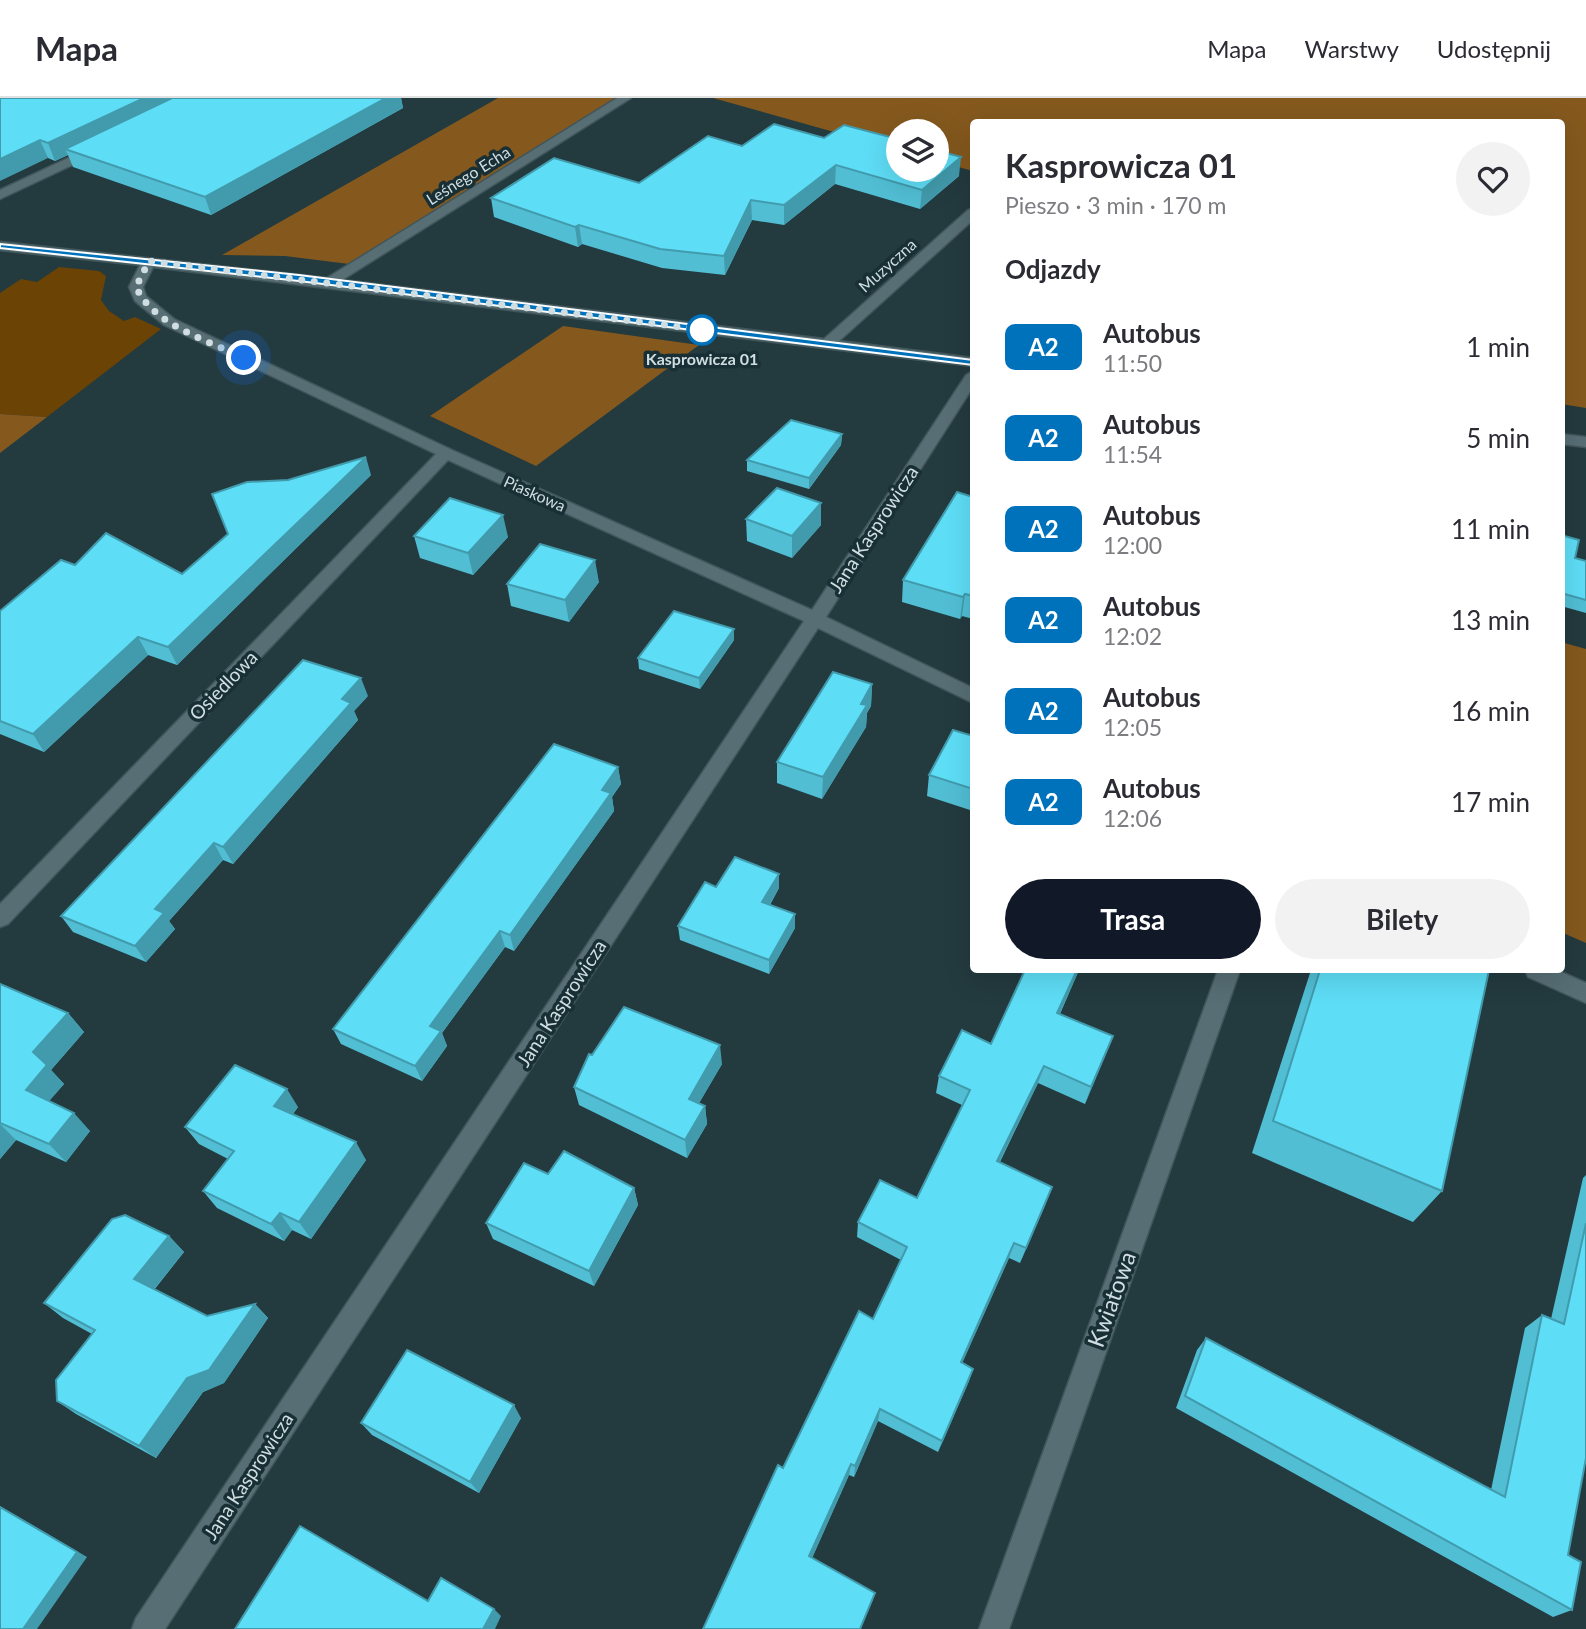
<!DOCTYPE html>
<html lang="pl">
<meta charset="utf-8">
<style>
body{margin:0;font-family:Lato,sans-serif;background:#f2f2f3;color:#2b2b33;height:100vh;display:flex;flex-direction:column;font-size:26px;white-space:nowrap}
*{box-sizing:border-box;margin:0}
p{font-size:23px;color:#7c7c81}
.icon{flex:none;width:38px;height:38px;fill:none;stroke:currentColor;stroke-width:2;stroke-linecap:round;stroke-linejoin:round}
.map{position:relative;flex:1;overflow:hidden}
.drawer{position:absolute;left:970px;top:21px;width:595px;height:854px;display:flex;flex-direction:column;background:#fff;border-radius:7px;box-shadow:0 7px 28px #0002}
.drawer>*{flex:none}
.badge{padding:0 14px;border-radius:10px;font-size:24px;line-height:46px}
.buttons{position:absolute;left:886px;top:21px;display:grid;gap:14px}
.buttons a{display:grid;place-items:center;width:63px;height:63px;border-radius:50%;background:#fff;box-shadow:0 7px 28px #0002;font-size:35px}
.you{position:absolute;width:35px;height:35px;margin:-18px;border:5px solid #fff;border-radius:50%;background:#1a73e8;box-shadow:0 0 0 10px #1a73e833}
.map>.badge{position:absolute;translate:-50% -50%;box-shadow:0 0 0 4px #fff}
h2{padding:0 35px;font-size:26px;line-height:63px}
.round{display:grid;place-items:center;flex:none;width:74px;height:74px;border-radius:37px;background:#f2f2f3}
.summary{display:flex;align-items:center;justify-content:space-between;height:119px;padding:0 35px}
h1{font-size:33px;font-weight:700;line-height:52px}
.primary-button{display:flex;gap:14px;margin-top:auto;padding:14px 35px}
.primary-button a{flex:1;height:80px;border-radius:42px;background:#111827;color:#fff;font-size:28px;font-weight:700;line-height:80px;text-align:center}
.primary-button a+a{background:#f2f2f3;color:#2b2b33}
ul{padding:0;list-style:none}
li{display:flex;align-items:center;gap:21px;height:91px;padding:0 35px}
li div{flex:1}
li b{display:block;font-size:26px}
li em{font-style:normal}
li .badge{min-width:77px;font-weight:700;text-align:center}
header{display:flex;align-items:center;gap:42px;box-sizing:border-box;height:98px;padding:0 35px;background:#fff;border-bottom:2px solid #e1e1e2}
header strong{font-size:33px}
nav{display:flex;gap:38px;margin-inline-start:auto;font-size:24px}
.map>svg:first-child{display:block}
.green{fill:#6a4305}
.forest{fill:#85591e}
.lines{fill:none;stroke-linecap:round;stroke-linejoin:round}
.street-casing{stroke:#41565a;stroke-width:3}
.street{fill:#566e74;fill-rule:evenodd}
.wall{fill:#51bed4}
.shaded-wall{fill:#429bac}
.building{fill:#5eddf6;stroke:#429bac;stroke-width:2}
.line{fill:#0072bc;stroke:#fff;stroke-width:2}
.walk{stroke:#d0dee1;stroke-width:7;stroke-dasharray:0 12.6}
.stop-dot{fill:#fff;stroke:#0072bc;stroke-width:3.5}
.labels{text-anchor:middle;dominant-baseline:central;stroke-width:7;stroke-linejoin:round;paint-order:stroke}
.far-street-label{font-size:16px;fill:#d0dee1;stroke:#183035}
.far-stop-label{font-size:16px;font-weight:bold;fill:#d0dee1;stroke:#183035}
.street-label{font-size:19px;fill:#d0dee1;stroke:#183035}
.near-street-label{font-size:23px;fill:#d0dee1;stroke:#183035}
</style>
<header>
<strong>Mapa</strong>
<nav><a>Mapa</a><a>Warstwy</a><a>Udostępnij</a></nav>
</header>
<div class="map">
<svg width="1586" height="1531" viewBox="0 0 1586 1531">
<rect width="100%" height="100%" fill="#233a3f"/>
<!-- green -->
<path class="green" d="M 59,169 L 99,173 L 106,178 L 101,202 L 109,213 L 124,223 L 135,219 L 161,231 L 47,319 L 0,316 L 0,195 L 21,181 L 37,184 Z"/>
<!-- forest -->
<g class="forest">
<path d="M 498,0 L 617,0 L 349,166 L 285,158 L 222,157 Z"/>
<path d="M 713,0 L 1586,0 L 1586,310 L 1561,306 L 1561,24 L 973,24 L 973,73 L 936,63 L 936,33 L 898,33 L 898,52 Z"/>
<path d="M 563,228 L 699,247 L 536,368 L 430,318 Z"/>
<path d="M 0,316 L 47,319 L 0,355 Z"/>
<path d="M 1561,544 L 1586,551 L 1586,845 L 1561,834 Z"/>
</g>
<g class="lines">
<!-- street casing -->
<g class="street-casing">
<g id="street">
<path d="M 617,0 L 631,0 L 342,182 L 824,241 L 968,112 L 973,111 L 973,122 L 839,243 L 973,260 L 973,268 L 153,169 L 143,189 L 146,198 L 174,221 L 452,352 L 812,512 L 966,277 L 973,273 L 973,289 L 826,519 L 973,590 L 973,605 L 818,530 L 165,1531 L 132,1531 L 136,1520 L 804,523 L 448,362 L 8,826 L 0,829 L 0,806 L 436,356 L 164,227 L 135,203 L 129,189 L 140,167 L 0,152 L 0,144 L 327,180 Z"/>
<path d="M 96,47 L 100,48 L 100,54 L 0,101 L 0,92 Z"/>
<path d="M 1561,336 L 1586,339 L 1586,349 L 1561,346 Z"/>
<path d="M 1218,872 L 1240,872 L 1009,1531 L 979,1531 Z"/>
<path d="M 1525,872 L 1557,872 L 1586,885 L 1586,905 L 1528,879 Z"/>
</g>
</g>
<!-- street -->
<use href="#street" class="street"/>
</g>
<!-- wall -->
<g class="wall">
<path d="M 0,0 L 401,0 L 403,10 L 211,117 L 73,69 L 68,57 L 55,63 L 48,60 Z"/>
<path d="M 742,48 L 959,78 L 920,111 L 835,86 L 784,127 L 752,122 L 725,177 L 662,170 L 582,146 L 578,149 L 494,119 L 491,100 L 639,85 Z"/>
<path d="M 842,336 L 841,347 L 809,391 L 747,373 L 747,362 Z"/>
<path d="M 371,377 L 177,567 L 148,557 L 44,654 L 0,636 L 0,513 L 182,476 Z"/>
<path d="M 973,399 L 973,521 L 962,518 L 960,521 L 902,504 L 903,482 Z"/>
<path d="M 746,421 L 821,427 L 792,460 L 747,443 Z"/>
<path d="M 1561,437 L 1575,460 L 1586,463 L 1586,515 L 1561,508 Z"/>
<path d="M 414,438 L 508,439 L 473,477 L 420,460 Z"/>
<path d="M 599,484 L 569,524 L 511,508 L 507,486 Z"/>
<path d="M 734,542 L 700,591 L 639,571 L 638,560 Z"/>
<path d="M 872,586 L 871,608 L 867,615 L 866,629 L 822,701 L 777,685 L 777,664 Z"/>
<path d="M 368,598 L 354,613 L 358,622 L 233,766 L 223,762 L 169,823 L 175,831 L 146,864 L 73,834 L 61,818 Z"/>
<path d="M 973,638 L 973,705 L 970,712 L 927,698 L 929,677 Z"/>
<path d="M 618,669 L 621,686 L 612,699 L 614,713 L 514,853 L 505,849 L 442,935 L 447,948 L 422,983 L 341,946 L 333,931 Z"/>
<path d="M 779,776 L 779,790 L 770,807 L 795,816 L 795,830 L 769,876 L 680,842 L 678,828 L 716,789 Z"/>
<path d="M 1079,872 L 1060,916 L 1113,938 L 1085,1006 L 1038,985 L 1000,1064 L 1046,1105 L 1020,1165 L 1009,1160 L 962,1265 L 969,1283 L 938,1354 L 878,1323 L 854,1379 L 849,1377 L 812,1460 L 872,1503 L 703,1531 L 783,1370 L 873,1221 L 901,1162 L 857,1139 L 858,1124 L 917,1100 L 962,1007 L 936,995 L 939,978 L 991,946 Z"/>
<path d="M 1311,872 L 1489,872 L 1442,1093 L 1413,1124 L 1252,1055 Z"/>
<path d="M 0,886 L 68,915 L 84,934 L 51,972 L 64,986 L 49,1003 L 90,1033 L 66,1064 L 16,1042 L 0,1061 Z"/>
<path d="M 592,957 L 722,966 L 699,1005 L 705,1008 L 707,1026 L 687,1060 L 579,1007 L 574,989 Z"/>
<path d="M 298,1009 L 293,1016 L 366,1062 L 311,1141 L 292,1132 L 284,1143 L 217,1110 L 203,1093 L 228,1061 L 199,1046 L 185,1029 Z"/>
<path d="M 548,1076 L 634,1090 L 638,1107 L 594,1188 L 493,1141 L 486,1125 Z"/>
<path d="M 1586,1077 L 1586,1360 L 1568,1457 L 1572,1512 L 1553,1519 L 1176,1310 L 1197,1252 L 1206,1240 L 1491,1392 L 1525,1230 L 1542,1217 L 1551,1221 L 1583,1080 Z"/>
<path d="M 169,1138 L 184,1154 L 154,1192 L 207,1218 L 255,1206 L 268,1220 L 224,1285 L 203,1294 L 156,1360 L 76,1316 L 57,1303 L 92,1236 L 63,1220 L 44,1205 Z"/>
<path d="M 521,1320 L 479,1395 L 372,1337 L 361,1325 Z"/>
</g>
<!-- shaded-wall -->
<g class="shaded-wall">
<path d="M 144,0 L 186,0 L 65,51 L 68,57 L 55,63 L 48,45 Z"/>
<path d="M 386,0 L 401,0 L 403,10 L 211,117 L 205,99 Z"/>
<path d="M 40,42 L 48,60 L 0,83 L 0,61 Z"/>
<path d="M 961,59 L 959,78 L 920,111 L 922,92 Z"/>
<path d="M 836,67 L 835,86 L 784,127 L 784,107 Z"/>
<path d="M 751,102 L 752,122 L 725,177 L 724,158 Z"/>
<path d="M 579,127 L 582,146 L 578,149 L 575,129 Z"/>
<path d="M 842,336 L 841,347 L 809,391 L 809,380 Z"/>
<path d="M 366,359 L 371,377 L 177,567 L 168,549 Z"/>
<path d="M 821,405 L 821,427 L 792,460 L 792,438 Z"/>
<path d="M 503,417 L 508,439 L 473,477 L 468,455 Z"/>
<path d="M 595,462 L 599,484 L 569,524 L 565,502 Z"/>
<path d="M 965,496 L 962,518 L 960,521 L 963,499 Z"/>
<path d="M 734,531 L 734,542 L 700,591 L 699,580 Z"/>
<path d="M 138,539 L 148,557 L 44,654 L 33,636 Z"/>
<path d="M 361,580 L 368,598 L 354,613 L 358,622 L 233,766 L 223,749 L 342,601 Z"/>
<path d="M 872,586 L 871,608 L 867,615 L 866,629 L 822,701 L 823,679 L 861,606 Z"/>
<path d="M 618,669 L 621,686 L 612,699 L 614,713 L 514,853 L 510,837 L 602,692 Z"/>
<path d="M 973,692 L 973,705 L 970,712 Z"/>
<path d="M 214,745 L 223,762 L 169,823 L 175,831 L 146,864 L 135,848 L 155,811 Z"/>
<path d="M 779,776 L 779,790 L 763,818 L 762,804 Z"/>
<path d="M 795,816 L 795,830 L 769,876 L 769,862 Z"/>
<path d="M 500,833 L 505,849 L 442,935 L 447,948 L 422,983 L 415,968 L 430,928 Z"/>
<path d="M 1077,872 L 1079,872 L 1052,933 L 1057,915 Z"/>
<path d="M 68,915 L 84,934 L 51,972 L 64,986 L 43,1010 L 26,992 L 33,954 Z"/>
<path d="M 1113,938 L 1106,956 L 1085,1006 L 1091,989 Z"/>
<path d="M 720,947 L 722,966 L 691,1019 L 689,1001 Z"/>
<path d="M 1044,968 L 1038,985 L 992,1079 L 997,1063 Z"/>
<path d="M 287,991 L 298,1009 L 286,1026 L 274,1008 Z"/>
<path d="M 705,1008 L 707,1026 L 687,1060 L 685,1042 Z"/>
<path d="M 74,1015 L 90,1033 L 66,1064 L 49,1046 Z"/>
<path d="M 0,1026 L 16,1042 L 0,1061 Z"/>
<path d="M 356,1044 L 366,1062 L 311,1141 L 299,1124 Z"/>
<path d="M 1052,1089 L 1046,1105 L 1020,1165 L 1026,1150 Z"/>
<path d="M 634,1090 L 638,1107 L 594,1188 L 589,1173 Z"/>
<path d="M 280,1115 L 292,1132 L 284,1143 L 271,1126 Z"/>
<path d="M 169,1138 L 184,1154 L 150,1196 L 134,1181 Z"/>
<path d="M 1014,1145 L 1009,1160 L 957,1277 L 961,1264 Z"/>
<path d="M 255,1206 L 268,1220 L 224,1285 L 203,1294 L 156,1360 L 139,1348 L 187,1280 Z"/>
<path d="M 973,1271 L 969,1283 L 938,1354 L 942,1343 Z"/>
<path d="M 514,1307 L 521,1320 L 479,1395 L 470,1384 Z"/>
<path d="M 880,1311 L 878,1323 L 854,1379 L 855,1368 Z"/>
<path d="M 851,1366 L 849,1377 L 809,1467 L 809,1458 Z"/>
<path d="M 0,1408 L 87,1459 L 37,1531 L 23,1531 Z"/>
<path d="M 494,1511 L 501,1518 L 495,1531 L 483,1531 Z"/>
</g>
<!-- building -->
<g class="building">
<path d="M 0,0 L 144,0 L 48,45 L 40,42 L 0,61 Z"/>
<path d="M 172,0 L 386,0 L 205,99 L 65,51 Z"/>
<path d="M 774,26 L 824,40 L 844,27 L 898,41 L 898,72 L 936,72 L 936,52 L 961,59 L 922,92 L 836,67 L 784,107 L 751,102 L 724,158 L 660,151 L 579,127 L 575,129 L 491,100 L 554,60 L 639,85 L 708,38 L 742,48 Z"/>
<path d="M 791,322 L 842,336 L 809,380 L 747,362 Z"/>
<path d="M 366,359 L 168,549 L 138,539 L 33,636 L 0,623 L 0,513 L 61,462 L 75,467 L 106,435 L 182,476 L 228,436 L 212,396 L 247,384 L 288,382 Z"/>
<path d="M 777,390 L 821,405 L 792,438 L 746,421 Z"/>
<path d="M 957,394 L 973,399 L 973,498 L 965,496 L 963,499 L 903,482 Z"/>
<path d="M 450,400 L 503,417 L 468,455 L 414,438 Z"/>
<path d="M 1561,437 L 1579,442 L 1575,460 L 1586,463 L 1586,502 L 1561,495 Z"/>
<path d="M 540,446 L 595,462 L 565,502 L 507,486 Z"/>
<path d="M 674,513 L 734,531 L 699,580 L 638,560 Z"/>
<path d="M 303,562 L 361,580 L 342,601 L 351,605 L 223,749 L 214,745 L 155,811 L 164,815 L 135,848 L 61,818 Z"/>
<path d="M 833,574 L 872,586 L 861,606 L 867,607 L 823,679 L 777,664 Z"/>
<path d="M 953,632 L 973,638 L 973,691 L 929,677 Z"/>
<path d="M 554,646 L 618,669 L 602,692 L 611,695 L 510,837 L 500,833 L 430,928 L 441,933 L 415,968 L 333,931 Z"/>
<path d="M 735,759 L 779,776 L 762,804 L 795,816 L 769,862 L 678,828 L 705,784 L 716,789 Z"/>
<path d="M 1025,872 L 1077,872 L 1057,915 L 1113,938 L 1091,989 L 1044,968 L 997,1063 L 1052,1089 L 1026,1150 L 1014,1145 L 961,1264 L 973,1271 L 942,1343 L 880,1311 L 855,1368 L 851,1366 L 809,1458 L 875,1495 L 860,1531 L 703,1531 L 778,1367 L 783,1370 L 859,1213 L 873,1221 L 907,1149 L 858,1124 L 880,1082 L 917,1100 L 970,992 L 939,978 L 962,932 L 991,946 Z"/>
<path d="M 1320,872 L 1489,872 L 1442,1093 L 1273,1023 Z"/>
<path d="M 0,886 L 68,915 L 33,954 L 47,967 L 26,992 L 74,1015 L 49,1046 L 0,1025 Z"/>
<path d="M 624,909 L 720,947 L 689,1001 L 705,1008 L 685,1042 L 574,989 L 589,956 L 592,957 Z"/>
<path d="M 235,967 L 287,991 L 274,1008 L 356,1044 L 299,1124 L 280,1115 L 271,1126 L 203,1093 L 234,1053 L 185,1029 Z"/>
<path d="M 564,1053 L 634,1090 L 589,1173 L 486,1125 L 524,1065 L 548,1076 Z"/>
<path d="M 125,1117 L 169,1138 L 134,1181 L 207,1218 L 255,1206 L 209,1272 L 187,1280 L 139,1348 L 57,1303 L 56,1282 L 95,1232 L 44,1205 L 112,1121 Z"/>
<path d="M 1586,1125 L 1586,1360 L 1568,1457 L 1581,1464 L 1572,1512 L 1185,1298 L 1206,1240 L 1505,1399 L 1542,1217 L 1564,1226 Z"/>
<path d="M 407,1252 L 514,1307 L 470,1384 L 361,1325 Z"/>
<path d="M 0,1409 L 77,1454 L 23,1531 L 0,1531 Z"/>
<path d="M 300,1428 L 428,1503 L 441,1480 L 494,1511 L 483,1531 L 235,1531 Z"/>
</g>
<!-- line -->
<path class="line" d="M 0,146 L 299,177 L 973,262 L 978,264 L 973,267 L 299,183 L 0,150 Z"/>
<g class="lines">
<!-- walk -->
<path class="walk" d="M 244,260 C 209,243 153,227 136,189 L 149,163 L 706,232 L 702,232"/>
</g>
<!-- markers -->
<circle class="stop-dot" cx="702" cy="232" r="14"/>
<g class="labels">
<!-- far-street labels -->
<g class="far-street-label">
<text transform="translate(468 77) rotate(-32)">Leśnego Echa</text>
<text transform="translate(887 167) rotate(-42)">Muzyczna</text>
<text transform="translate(535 395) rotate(24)">Piaskowa</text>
</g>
<!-- far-stop labels -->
<g class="far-stop-label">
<text x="702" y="260">Kasprowicza 01</text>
</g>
<!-- street labels -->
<g class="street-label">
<text transform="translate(873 431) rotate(-57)">Jana Kasprowicza</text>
<text transform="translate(223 587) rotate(-46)">Osiedlowa</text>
<text transform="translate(561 905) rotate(-57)">Jana Kasprowicza</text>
<text transform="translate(248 1378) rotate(-57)">Jana Kasprowicza</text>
</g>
<!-- near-street labels -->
<g class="near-street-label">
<text transform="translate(1111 1201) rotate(-70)">Kwiatowa</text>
</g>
</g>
</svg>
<div class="buttons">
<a><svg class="icon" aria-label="layers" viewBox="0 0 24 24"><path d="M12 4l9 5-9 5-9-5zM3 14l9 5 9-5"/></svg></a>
</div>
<div class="you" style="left:244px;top:260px"></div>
<section class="drawer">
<div class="summary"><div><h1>Kasprowicza 01</h1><p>Pieszo · 3 min · 170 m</p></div><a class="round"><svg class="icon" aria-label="heart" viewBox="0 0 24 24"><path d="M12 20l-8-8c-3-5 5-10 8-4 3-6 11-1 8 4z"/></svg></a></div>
<h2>Odjazdy</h2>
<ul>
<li><span class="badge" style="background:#0072bc;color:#fff">A2</span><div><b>Autobus</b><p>11:50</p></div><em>1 min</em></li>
<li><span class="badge" style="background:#0072bc;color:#fff">A2</span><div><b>Autobus</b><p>11:54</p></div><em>5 min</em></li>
<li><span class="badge" style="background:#0072bc;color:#fff">A2</span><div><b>Autobus</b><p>12:00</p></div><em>11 min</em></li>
<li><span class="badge" style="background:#0072bc;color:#fff">A2</span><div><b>Autobus</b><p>12:02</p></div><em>13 min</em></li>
<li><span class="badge" style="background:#0072bc;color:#fff">A2</span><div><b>Autobus</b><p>12:05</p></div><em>16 min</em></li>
<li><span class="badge" style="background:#0072bc;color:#fff">A2</span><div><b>Autobus</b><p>12:06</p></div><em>17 min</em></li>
</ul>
<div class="primary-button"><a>Trasa</a><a>Bilety</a></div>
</section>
</div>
